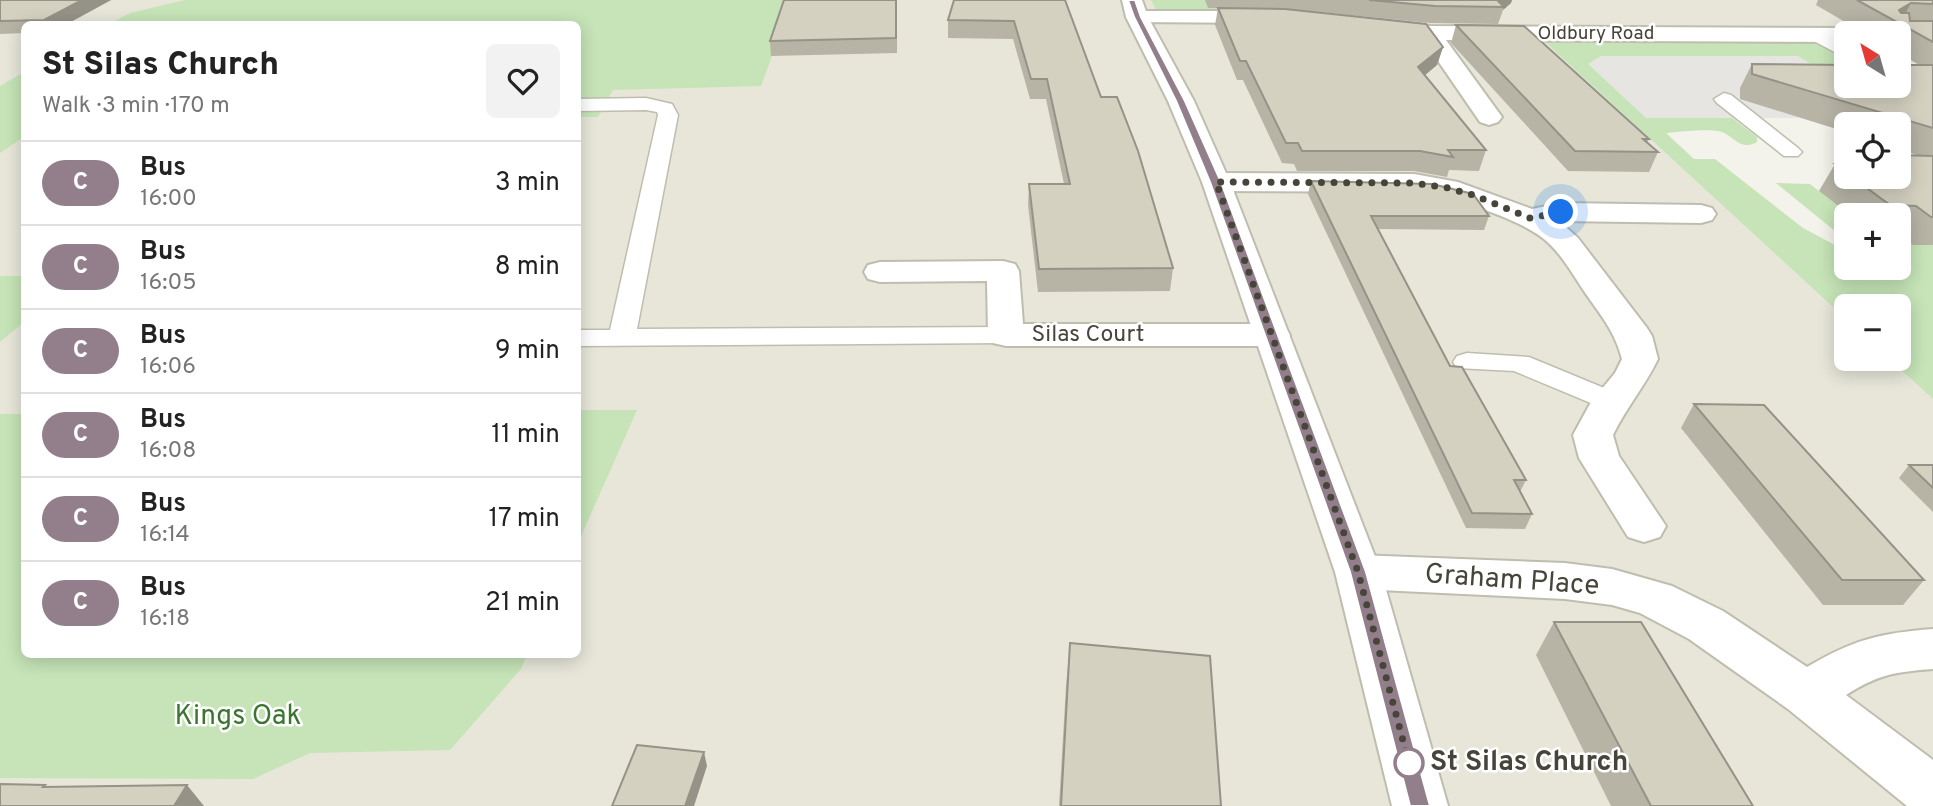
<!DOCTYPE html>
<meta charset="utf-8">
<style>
body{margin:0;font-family:Overpass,sans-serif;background:#f2f2f2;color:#222;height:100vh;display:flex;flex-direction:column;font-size:26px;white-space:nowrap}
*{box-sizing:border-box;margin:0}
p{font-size:23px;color:#767676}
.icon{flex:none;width:38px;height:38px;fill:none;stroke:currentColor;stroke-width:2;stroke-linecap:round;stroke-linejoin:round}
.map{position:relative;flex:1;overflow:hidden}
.sheet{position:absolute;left:21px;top:21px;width:560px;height:637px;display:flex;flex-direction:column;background:#fff;border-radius:10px;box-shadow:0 4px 18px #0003}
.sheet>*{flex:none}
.badge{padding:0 14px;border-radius:23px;font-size:24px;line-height:46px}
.needle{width:46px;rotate:323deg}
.buttons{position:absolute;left:1834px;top:21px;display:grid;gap:14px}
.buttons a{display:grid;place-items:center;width:77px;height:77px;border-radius:10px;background:#fff;box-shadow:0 4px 18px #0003;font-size:35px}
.you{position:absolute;width:35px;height:35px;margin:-18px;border:5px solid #fff;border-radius:50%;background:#1a73e8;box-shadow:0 0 0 10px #1a73e833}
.map>.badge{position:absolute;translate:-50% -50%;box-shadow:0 0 0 4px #fff}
.round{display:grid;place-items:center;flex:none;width:74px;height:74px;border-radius:10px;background:#f2f2f2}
.summary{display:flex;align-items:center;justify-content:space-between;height:119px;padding:0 21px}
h1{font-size:33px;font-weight:800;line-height:52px}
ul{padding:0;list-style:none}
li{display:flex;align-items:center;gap:21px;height:84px;padding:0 21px;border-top:2px solid #e0e0e0}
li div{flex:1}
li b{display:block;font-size:26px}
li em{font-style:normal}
li .badge{min-width:77px;font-weight:700;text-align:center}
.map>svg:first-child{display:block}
.residential{fill:#e7e6d9;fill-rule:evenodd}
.green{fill:#c6e4b7}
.parking{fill:#e6e5e2}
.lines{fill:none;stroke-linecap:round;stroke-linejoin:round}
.service-casing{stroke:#bfbdae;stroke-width:3}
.minor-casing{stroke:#bfbdae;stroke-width:4}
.tertiary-casing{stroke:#bfbdae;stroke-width:4}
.service{fill:#fff;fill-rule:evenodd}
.minor{fill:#fff;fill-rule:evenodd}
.tertiary{fill:#fff;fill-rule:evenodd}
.wall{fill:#b7b4a6}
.shaded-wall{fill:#959287}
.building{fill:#d5d1c1;stroke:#959287;stroke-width:2}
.line{fill:#927f8b;stroke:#fff;stroke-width:2}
.walk{stroke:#474539;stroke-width:7;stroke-dasharray:0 12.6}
.stop-dot{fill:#fff;stroke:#927f8b;stroke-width:3.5}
.labels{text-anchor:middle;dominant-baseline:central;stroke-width:5;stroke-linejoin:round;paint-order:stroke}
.far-street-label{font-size:19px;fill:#474539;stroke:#fff}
.street-label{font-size:23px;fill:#474539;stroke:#fff}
.near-street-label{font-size:28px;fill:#474539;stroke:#fff}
.near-park-label{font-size:28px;fill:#3c7531;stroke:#fff}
.near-stop-label{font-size:28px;font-weight:bold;fill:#474539;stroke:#fff;text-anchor:start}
</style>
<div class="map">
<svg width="1933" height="806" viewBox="0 0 1933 806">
<rect width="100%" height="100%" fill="#f4f3eb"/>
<!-- residential -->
<path class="residential" d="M 0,0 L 1933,0 L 1933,27 L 1530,25 L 1846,319 L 1846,359 L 1889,359 L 1933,399 L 1933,806 L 0,806 ZM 24,24 L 578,24 L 578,654 L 24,654 Z"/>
<!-- green -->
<g class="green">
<path d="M 185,0 L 785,0 L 772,56 L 761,86 L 613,90 L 598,117 L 578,117 L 578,24 L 109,24 L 130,13 Z"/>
<path d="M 1151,0 L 1347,0 L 1361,18 L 1157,12 Z"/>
<path d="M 1542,39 L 1846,41 L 1846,77 L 1646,117 L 1731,117 L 1757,137 L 1757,142 C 1741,151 1736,138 1722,132 C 1712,128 1678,132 1666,133 L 1694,159 L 1715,159 L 1803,228 L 1846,251 L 1846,268 L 1899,268 L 1899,234 L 1933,245 L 1933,399 L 1889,359 L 1899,359 L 1899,306 L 1846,306 L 1846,319 Z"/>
<path d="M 24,72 L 24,137 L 0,153 L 0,86 Z"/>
<path d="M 1776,183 L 1810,184 L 1850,215 L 1846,215 L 1846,240 Z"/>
<path d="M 0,276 L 24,276 L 24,322 L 0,342 Z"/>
<path d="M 578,410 L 637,410 L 578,543 Z"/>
<path d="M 0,414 L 24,414 L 24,654 L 527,655 L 521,669 L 450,750 L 310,753 L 253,779 L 0,778 Z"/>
</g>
<!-- parking -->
<path class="parking" d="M 1601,56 L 1798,56 L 1846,86 L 1799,118 L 1646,118 L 1588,64 Z"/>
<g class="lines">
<!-- service casing -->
<g class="service-casing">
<g id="service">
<path d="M 1814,29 L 1846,46 L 1846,58 L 1808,38 L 1805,34 Z"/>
<path d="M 1724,93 L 1731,95 L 1798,148 L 1802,152 L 1798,156 L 1784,156 L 1717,103 L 1714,99 Z"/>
<path d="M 646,98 L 672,104 L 678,115 L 637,329 L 1006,327 L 1016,329 L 1020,335 L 1016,341 L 1006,343 L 578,346 L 578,330 L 610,330 L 658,115 L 657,112 L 646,110 L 578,111 L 578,99 Z"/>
<path d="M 1467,353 L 1529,357 L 1621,395 L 1625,402 L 1621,409 L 1610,411 L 1514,371 L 1457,368 L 1453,362 L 1457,356 Z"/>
</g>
</g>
<!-- minor casing -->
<g class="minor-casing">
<g id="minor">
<path d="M 1137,11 L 1268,11 L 1276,12 L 1279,17 L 1276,22 L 1268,23 L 1129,22 L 1126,17 L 1129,12 Z"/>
<path d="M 1380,20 L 1430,26 L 1846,28 L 1856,33 L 1846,33 L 1846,42 L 1446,40 L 1502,117 L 1498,122 L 1489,125 L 1480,122 L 1423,39 L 1372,32 L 1369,27 L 1372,22 Z"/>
<path d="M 1216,173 L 1414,174 L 1458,182 L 1532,209 L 1561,203 L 1701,205 L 1712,208 L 1716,214 L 1712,220 L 1701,223 L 1559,221 L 1578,238 L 1647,328 L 1652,336 L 1658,359 C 1645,386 1626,408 1613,435 L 1619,456 L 1666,526 L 1660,537 L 1644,542 L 1628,537 L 1579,458 L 1573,435 L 1591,402 L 1615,373 L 1622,359 C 1615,332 1602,317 1586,294 C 1573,275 1559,249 1540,236 C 1510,215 1450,197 1414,192 L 1216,191 L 1206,188 L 1202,182 L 1206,176 Z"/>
<path d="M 1003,261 L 1015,264 L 1019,271 L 1023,324 L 1272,324 L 1285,327 L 1290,335 L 1285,343 L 1272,346 L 1006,346 L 993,343 L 988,335 L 987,281 L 880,282 L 868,279 L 864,272 L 868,265 L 880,262 Z"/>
<path d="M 1358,555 L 1565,563 L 1612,569 L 1672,586 L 1723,611 L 1807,667 C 1853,640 1879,633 1933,629 L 1933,669 C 1895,672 1879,674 1846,695 L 1933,760 L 1933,806 L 1907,806 L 1788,709 L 1689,639 L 1640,613 L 1612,605 L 1565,599 L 1358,589 L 1342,584 L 1335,572 L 1342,560 Z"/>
</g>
</g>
<!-- tertiary casing -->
<g class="tertiary-casing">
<path id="tertiary" d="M 1122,0 L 1142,0 L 1148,17 L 1194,101 L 1230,182 L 1381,572 L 1448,806 L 1392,806 L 1335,572 L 1202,182 L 1168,101 L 1126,17 Z"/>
</g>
<!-- service -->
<use href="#service" class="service"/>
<!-- minor -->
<use href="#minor" class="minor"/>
<!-- tertiary -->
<use href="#tertiary" class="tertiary"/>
</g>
<!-- wall -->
<g class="wall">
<path d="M 0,0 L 111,0 L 67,24 L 24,24 L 24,33 L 0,34 Z"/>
<path d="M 897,0 L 897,53 L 771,56 L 770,41 Z"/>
<path d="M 1065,0 L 1101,97 L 1173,268 L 1170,291 L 1038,292 L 1028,205 L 1029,184 L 1064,184 L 1046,99 L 1030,99 L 1013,39 L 948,38 L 948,20 Z"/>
<path d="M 1205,0 L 1512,0 L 1511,3 L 1503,10 L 1498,24 L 1430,23 L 1289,9 L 1443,47 L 1437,65 L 1425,75 L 1486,150 L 1479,171 L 1449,170 L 1447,177 L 1414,171 L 1297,171 L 1294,164 L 1282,163 L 1243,80 L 1237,80 L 1215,25 L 1218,8 L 1208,8 Z"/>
<path d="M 1818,0 L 1933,0 L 1933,245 L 1913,245 L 1899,234 L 1899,215 L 1850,215 L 1819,191 L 1835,164 L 1841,164 L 1846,155 L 1846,177 L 1899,177 L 1920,156 L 1899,149 L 1899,124 L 1846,124 L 1846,132 L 1740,99 L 1740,88 L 1752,64 L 1919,65 L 1899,53 L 1899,33 L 1864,33 L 1816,5 Z"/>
<path d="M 1456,25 L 1649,139 L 1647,143 L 1658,152 L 1649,172 L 1568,171 L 1451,43 Z"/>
<path d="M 1311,181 L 1489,216 L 1484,230 L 1378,229 L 1450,366 L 1526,480 L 1520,492 L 1532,514 L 1525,529 L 1466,528 L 1308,194 Z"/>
<path d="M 1694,404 L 1924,580 L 1903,605 L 1823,605 L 1681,428 Z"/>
<path d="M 1909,465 L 1933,465 L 1933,512 L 1899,478 Z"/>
<path d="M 1554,622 L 1753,806 L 1611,806 L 1536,655 Z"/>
<path d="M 1070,643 L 1221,806 L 1059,806 L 1066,686 Z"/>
</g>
<!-- shaded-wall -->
<g class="shaded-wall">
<path d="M 82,0 L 111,0 L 67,24 L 47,24 L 44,20 Z"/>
<path d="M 1500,0 L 1512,0 L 1511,3 L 1503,10 L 1504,7 L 1498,1 Z"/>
<path d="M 1911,3 L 1900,24 L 1899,10 Z"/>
<path d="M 1443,47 L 1437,65 L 1413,85 L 1418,67 Z"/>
<path d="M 704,752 L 707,766 L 694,806 L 685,806 Z"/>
<path d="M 187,785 L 204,806 L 174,806 Z"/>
</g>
<!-- building -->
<g class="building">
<path d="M 0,0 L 82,0 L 44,20 L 0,21 Z"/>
<path d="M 784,0 L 896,0 L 896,38 L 770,41 Z"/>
<path d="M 954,0 L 1065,0 L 1101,97 L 1117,97 L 1138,151 L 1173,268 L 1039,269 L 1029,184 L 1070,184 L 1047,79 L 1031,79 L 1014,21 L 948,20 Z"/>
<path d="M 1369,0 L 1500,0 L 1498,1 L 1504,7 L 1435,6 Z"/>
<path d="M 1857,0 L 1933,0 L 1933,4 L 1911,3 L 1899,10 L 1901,13 L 1909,13 L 1910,21 L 1933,21 L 1933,42 Z"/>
<path d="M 1218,8 L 1285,9 L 1426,24 L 1443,47 L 1418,67 L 1486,150 L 1448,150 L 1453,157 L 1420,151 L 1302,151 L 1298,143 L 1286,143 L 1246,61 L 1240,61 Z"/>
<path d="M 1456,25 L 1524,26 L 1649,139 L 1643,139 L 1658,152 L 1575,151 Z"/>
<path d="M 1752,64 L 1846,65 L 1846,86 L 1899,86 L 1899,65 L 1933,65 L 1933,128 L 1752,74 Z"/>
<path d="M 1899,155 L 1933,156 L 1933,217 L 1931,217 L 1916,206 L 1890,205 L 1852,177 L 1899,177 Z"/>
<path d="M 1835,164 L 1846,164 L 1846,173 Z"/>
<path d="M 1311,181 L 1432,184 L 1473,194 L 1489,216 L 1371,216 L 1450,366 L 1462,367 L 1526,480 L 1514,480 L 1532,514 L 1472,513 Z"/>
<path d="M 1694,404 L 1764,405 L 1924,580 L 1842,580 Z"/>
<path d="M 1909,465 L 1933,465 L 1933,488 Z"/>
<path d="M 1554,622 L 1641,622 L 1753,806 L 1651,806 Z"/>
<path d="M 1070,643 L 1210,656 L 1221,806 L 1061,806 Z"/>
<path d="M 637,745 L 704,752 L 685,806 L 612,806 Z"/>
<path d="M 0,784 L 45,785 L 43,787 L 187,785 L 174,806 L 0,806 Z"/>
</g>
<!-- line -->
<path class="line" d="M 1128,0 L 1135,0 L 1141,17 L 1185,101 L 1221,182 L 1366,572 L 1430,806 L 1410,806 L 1350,572 L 1210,182 L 1176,101 L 1134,17 Z"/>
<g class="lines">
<!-- walk -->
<path class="walk" d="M 1409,763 L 1358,572 L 1216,182 L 1413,183 L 1448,188 L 1473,195 L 1530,218 L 1561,212"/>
</g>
<!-- markers -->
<circle class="stop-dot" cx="1409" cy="763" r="14"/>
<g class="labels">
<!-- far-street labels -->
<g class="far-street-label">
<text x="1596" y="34">Oldbury Road</text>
</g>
<!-- street labels -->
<g class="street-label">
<text x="1088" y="335">Silas Court</text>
</g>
<!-- near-street labels -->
<g class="near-street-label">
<text transform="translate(1512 581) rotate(4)">Graham Place</text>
</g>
<!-- near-park labels -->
<g class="near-park-label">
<text x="238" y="717">Kings Oak</text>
</g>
<!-- near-stop labels -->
<g class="near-stop-label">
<text x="1430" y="763">St Silas Church</text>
</g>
</g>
</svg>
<div class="buttons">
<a><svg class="needle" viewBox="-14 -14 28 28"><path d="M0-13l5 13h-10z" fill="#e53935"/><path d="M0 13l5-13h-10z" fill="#767676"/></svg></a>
<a><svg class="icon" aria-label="locate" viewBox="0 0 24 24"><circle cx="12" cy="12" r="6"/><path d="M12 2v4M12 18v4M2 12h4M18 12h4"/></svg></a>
<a>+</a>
<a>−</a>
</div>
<div class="you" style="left:1561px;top:212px"></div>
<section class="sheet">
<div class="summary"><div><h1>St Silas Church</h1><p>Walk · 3 min · 170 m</p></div><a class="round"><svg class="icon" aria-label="heart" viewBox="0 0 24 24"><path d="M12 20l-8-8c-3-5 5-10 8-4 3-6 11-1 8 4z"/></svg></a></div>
<ul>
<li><span class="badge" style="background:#927f8b;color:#fff">C</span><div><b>Bus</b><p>16:00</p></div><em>3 min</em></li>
<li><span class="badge" style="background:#927f8b;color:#fff">C</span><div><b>Bus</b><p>16:05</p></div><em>8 min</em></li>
<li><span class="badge" style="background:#927f8b;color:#fff">C</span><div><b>Bus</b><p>16:06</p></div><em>9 min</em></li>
<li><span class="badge" style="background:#927f8b;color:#fff">C</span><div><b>Bus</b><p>16:08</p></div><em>11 min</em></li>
<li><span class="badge" style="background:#927f8b;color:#fff">C</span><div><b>Bus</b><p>16:14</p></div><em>17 min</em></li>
<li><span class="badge" style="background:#927f8b;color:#fff">C</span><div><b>Bus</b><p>16:18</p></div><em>21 min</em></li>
</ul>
</section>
</div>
